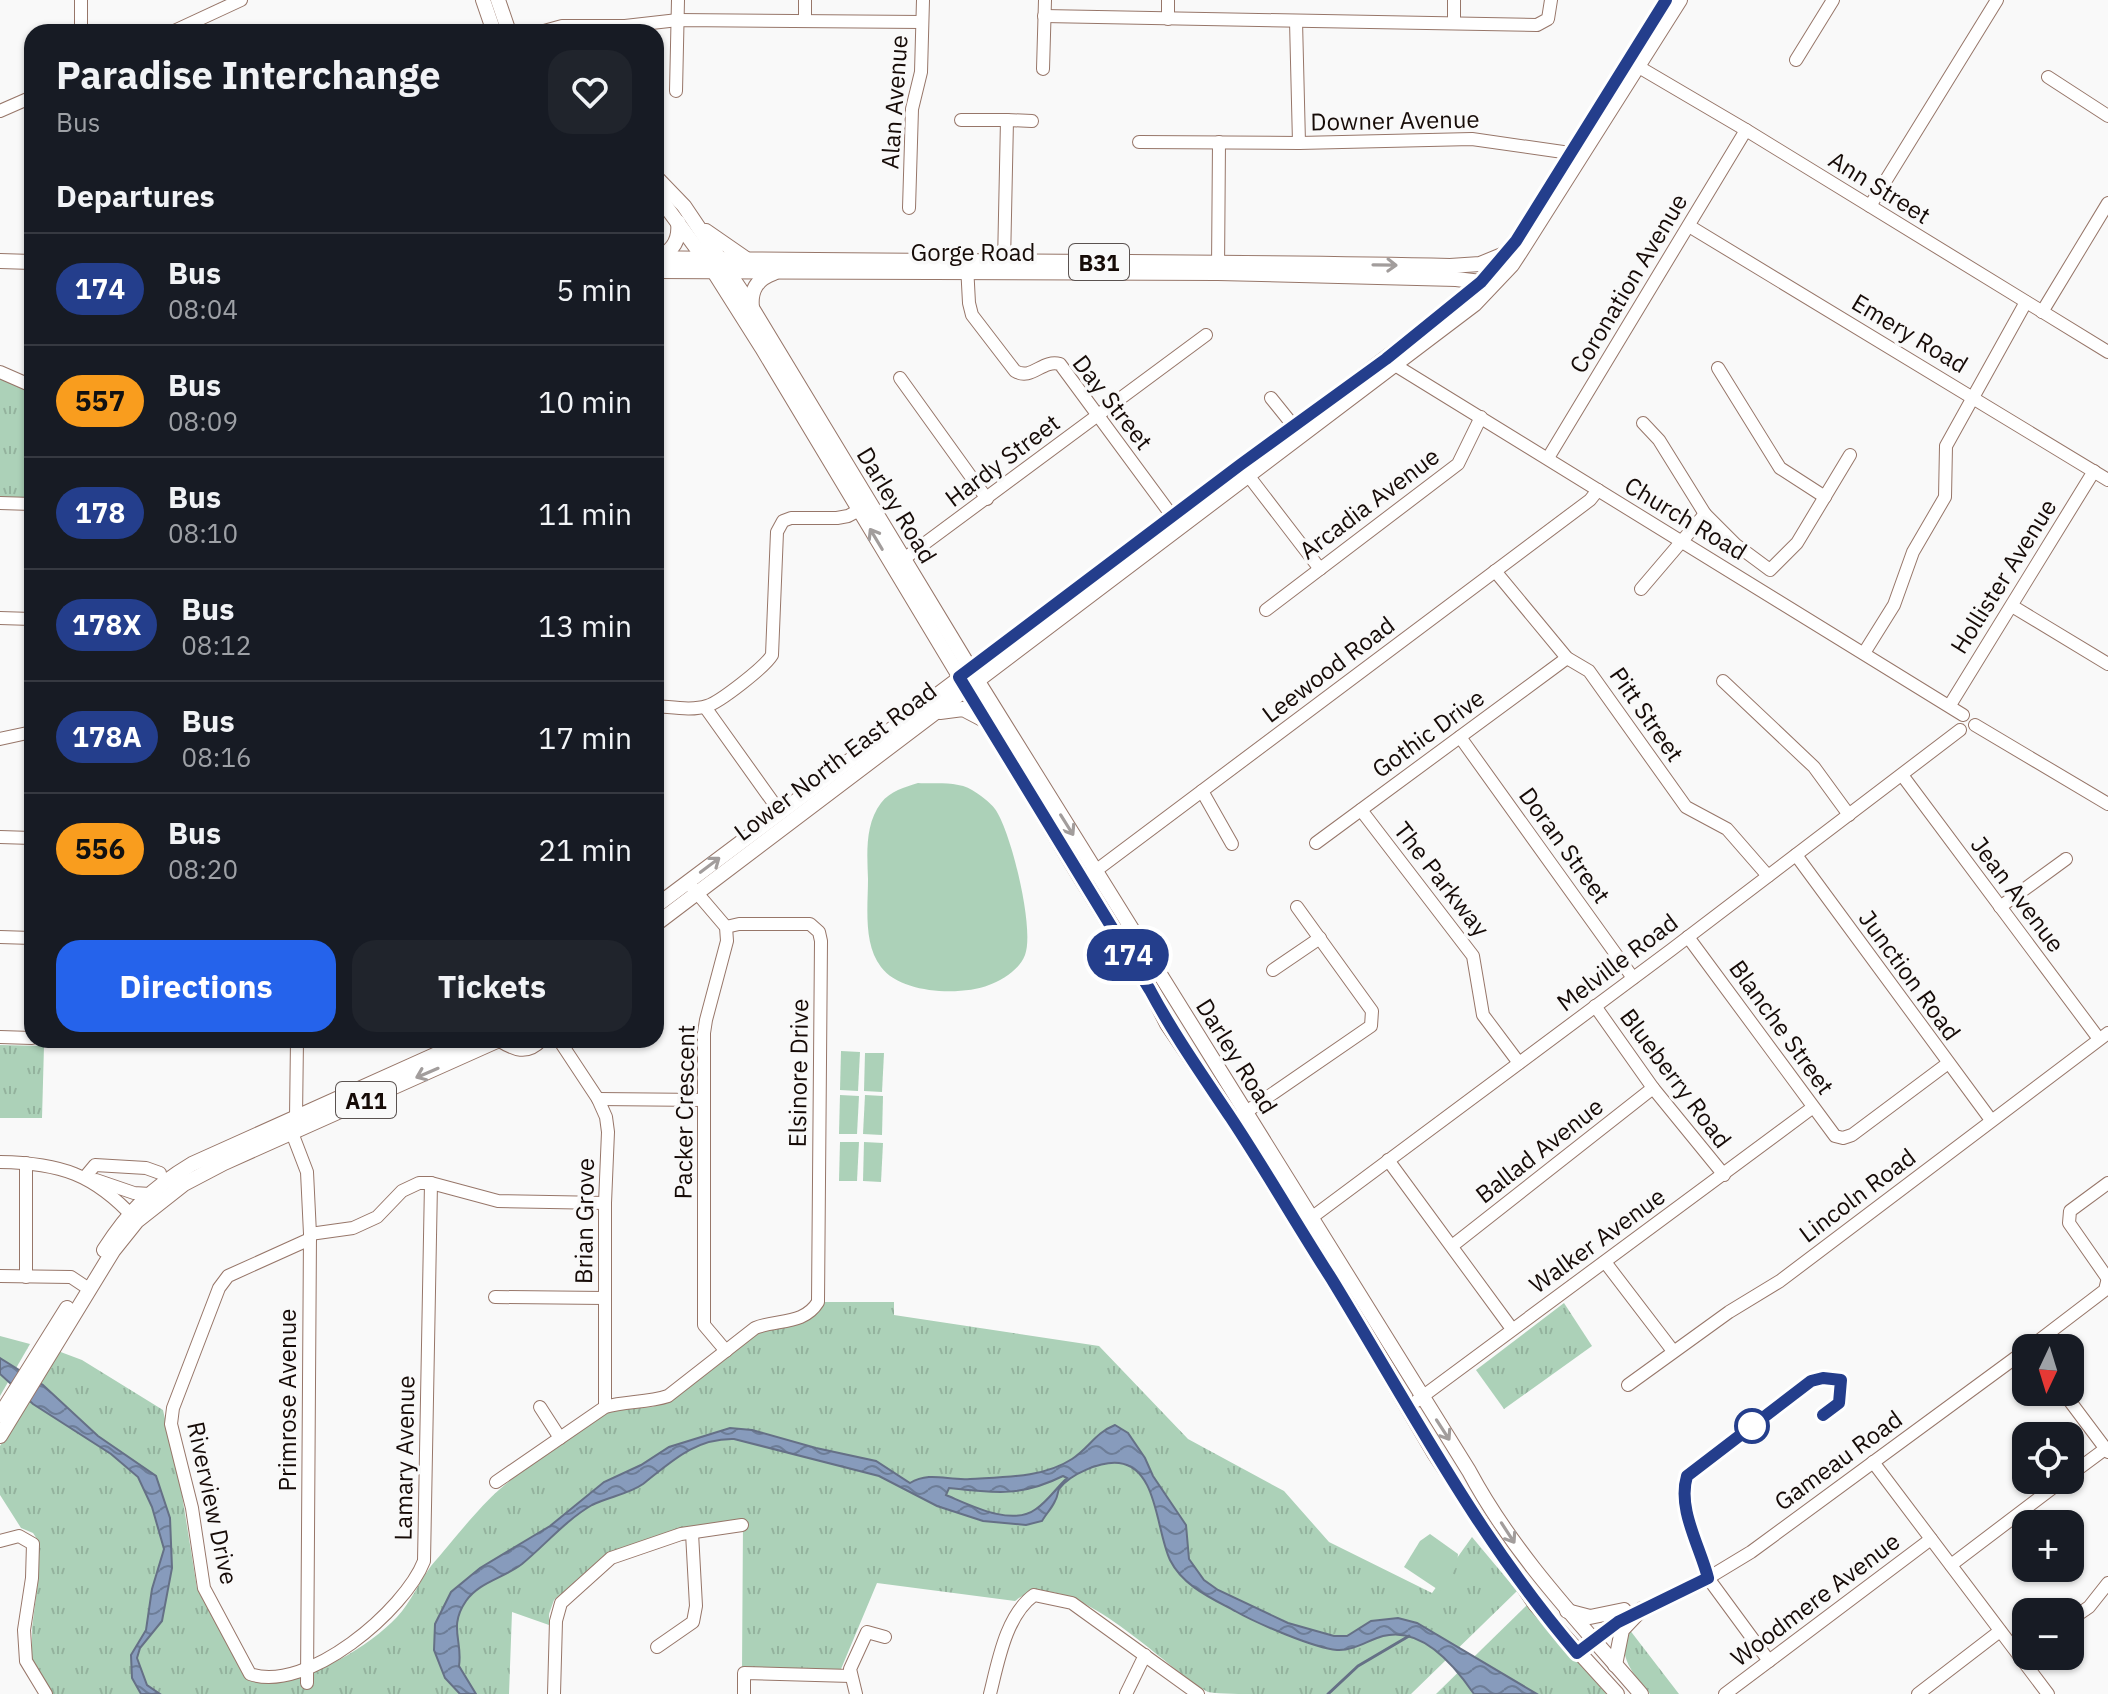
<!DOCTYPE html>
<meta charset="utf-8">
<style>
body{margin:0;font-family:"IBM Plex Sans",sans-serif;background:#20242c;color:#f1f3f6;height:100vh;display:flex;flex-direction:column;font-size:30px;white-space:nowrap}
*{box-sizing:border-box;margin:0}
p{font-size:26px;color:#9ea1a6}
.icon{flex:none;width:44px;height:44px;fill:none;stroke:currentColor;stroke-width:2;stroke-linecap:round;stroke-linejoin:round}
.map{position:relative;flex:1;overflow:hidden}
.side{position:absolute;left:24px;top:24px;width:640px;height:1024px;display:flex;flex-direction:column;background:#171b24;border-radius:24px;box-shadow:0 2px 6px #0004}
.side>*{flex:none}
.badge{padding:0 16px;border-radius:26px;font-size:28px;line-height:52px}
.needle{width:52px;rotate:184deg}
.controls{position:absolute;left:2012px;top:1334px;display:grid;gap:16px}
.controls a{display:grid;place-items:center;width:72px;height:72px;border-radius:16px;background:#171b24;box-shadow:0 2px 6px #0004;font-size:40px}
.map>.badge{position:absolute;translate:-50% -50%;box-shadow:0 0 0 4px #fff}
h2{padding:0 32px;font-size:30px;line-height:72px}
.round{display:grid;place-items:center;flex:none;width:84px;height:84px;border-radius:24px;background:#20242c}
.head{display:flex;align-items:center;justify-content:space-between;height:136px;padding:0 32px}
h1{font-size:38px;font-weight:700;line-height:60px}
.primary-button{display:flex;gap:16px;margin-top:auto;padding:16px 32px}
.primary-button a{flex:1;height:92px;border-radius:24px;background:#2563eb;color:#fff;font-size:32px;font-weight:700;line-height:92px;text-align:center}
.primary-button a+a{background:#20242c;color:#f1f3f6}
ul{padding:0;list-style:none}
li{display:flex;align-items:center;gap:24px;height:112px;padding:0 32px;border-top:2px solid #363941}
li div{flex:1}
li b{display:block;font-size:30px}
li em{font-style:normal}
li .badge{min-width:88px;font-weight:700;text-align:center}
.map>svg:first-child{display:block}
.park{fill:url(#park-tufts)}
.garden{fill:#acd1b8}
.water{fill:url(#water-waves);stroke:#657086;stroke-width:2;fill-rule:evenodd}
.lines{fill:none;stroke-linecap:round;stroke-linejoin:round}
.stream{stroke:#657086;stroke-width:3}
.minor-casing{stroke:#977669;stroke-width:14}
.major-casing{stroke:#977669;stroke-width:16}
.minor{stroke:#fff;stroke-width:12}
.major{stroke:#fff;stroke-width:14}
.oneway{stroke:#a29d9c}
.line-casing{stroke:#fff;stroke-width:18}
.line{stroke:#243e8c;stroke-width:12}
.stop-dot{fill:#fff;stroke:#243e8c;stroke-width:4}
.labels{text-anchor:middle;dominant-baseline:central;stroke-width:7;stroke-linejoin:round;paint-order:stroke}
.shield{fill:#f9f9f9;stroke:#5a5250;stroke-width:2}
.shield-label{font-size:22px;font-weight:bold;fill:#160b07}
.street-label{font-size:24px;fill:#160b07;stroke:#f9f9f9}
</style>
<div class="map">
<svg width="2108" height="1694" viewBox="0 0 2108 1694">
<defs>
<pattern id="park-tufts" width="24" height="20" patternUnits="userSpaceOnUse" patternTransform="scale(2)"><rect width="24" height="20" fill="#acd1b8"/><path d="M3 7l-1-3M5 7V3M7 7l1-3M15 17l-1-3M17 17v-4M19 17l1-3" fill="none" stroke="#93b29d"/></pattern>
<pattern id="water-waves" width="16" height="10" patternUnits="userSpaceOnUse" patternTransform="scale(2)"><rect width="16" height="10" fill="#879bbc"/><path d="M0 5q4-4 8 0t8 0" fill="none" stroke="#6d7d97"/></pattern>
</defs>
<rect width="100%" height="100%" fill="#f9f9f9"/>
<!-- park -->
<g class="park">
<path d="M 656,342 L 661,443 L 656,444 Z"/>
<path d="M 0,375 L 32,390 L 32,499 L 0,500 Z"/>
<path d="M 0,1045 L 44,1046 L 42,1118 L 0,1118 Z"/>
<path d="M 823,1302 L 894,1302 L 894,1315 L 1099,1346 L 1188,1439 L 1284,1491 L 1329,1542 L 1432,1593 L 1472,1537 L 1517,1591 L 1411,1694 C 1359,1694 1308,1694 1257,1694 C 1243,1694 1220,1694 1208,1692 C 1165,1669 1065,1558 1015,1601 L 877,1583 L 841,1669 L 742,1669 L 743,1522 L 681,1528 L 610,1554 L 554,1600 L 549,1614 L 549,1625 L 512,1612 L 509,1694 L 53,1694 L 32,1659 L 32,1628 L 38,1581 L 39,1542 L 33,1533 L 21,1528 L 0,1495 L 0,1446 L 58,1351 L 82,1360 L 163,1410 L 182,1495 L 197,1588 L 245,1678 C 291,1694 365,1651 397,1617 C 411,1602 419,1582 431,1566 C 451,1543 478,1508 500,1489 C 532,1461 570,1439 605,1414 L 622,1409 L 652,1407 L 673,1399 L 757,1333 C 789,1320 799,1334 823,1302 Z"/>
<path d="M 1564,1303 L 1592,1346 L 1504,1409 L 1476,1370 Z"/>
<path d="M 0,1336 L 30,1344 L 0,1396 Z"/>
<path d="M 1529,1603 L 1608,1694 L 1436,1694 Z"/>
<path d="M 1629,1629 L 1679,1694 L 1650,1694 C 1634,1675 1615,1655 1629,1629 Z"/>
</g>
<!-- garden -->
<g class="garden">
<path d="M 918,783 C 934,784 958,781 972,790 C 979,794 990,802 995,809 C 1011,831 1035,929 1025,955 C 1020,969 1003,980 989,985 C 961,996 901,994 881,967 C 863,943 868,907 868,879 C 867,853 865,824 881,803 C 890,791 905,787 918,783 Z"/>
<path d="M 841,1051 L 860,1052 L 858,1091 L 840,1090 Z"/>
<path d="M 865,1053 L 884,1053 L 882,1092 L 864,1091 Z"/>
<path d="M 840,1095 L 859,1096 L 857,1134 L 839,1134 Z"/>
<path d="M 865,1095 L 883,1096 L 882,1135 L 863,1134 Z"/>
<path d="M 840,1142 L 859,1142 L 857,1181 L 839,1181 Z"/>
<path d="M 864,1142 L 883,1143 L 881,1182 L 863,1181 Z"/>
<path d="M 1430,1534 L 1458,1554 L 1457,1566 L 1440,1591 L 1404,1567 L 1420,1541 Z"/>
</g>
<!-- water -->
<g class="water">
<path d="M 0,1358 L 43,1385 L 98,1436 L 156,1476 L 170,1518 L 172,1568 L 162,1621 L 140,1648 L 137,1658 L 147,1685 L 160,1694 L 141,1694 L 132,1678 L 131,1655 L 146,1630 L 152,1589 L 164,1549 L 152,1507 L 138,1477 L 111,1454 L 33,1404 L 0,1374 Z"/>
<path d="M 1115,1425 L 1128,1433 L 1145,1458 L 1153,1476 L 1186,1525 L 1189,1559 L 1204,1580 L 1218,1590 L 1288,1623 L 1334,1636 L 1347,1636 L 1371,1621 L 1398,1618 L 1417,1623 L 1537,1694 L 1474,1694 C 1455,1666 1422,1626 1383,1636 C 1368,1640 1354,1651 1337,1650 C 1314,1648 1256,1623 1235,1611 C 1211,1598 1183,1586 1170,1560 C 1156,1531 1158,1468 1119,1463 C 1101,1461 1070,1474 1059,1489 C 1057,1494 1058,1496 1055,1501 C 1052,1508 1046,1514 1042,1521 L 1026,1525 L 983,1521 L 937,1506 L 879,1476 L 734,1439 C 695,1438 671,1462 643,1484 C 629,1494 608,1497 592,1505 C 566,1520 545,1545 522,1564 C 504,1578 479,1582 466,1601 C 448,1627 463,1641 459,1666 L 476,1694 L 460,1694 L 445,1678 L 434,1650 L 435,1624 L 451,1592 L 480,1568 L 550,1526 L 604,1482 L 641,1465 L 669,1447 L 730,1428 L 752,1430 L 816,1448 L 876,1461 L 910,1483 C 930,1471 948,1481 970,1479 C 1003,1477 1043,1478 1072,1459 C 1089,1448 1095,1433 1115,1425 ZM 1063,1476 L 1067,1478 C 1056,1488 1048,1501 1036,1509 C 1012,1527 970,1505 946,1495 L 949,1488 C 994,1493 1021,1497 1063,1476 Z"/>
</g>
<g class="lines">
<!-- stream -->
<path class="stream" d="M 1328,1694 L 1358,1666 L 1409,1636"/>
<!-- minor casing -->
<g class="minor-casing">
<g id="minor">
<path d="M 1044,16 L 1537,25 L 1548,19 L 1551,0"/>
<path d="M 1168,19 L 1168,0"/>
<path d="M 805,20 L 805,0"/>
<path d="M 1296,21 L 1299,143"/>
<path d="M 1454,22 L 1454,0"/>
<path d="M 544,31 L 562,26 L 625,26 L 678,20 L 922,22"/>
<path d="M 81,32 L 81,0"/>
<path d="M 172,32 L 241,0"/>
<path d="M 1796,60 L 1833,0"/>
<path d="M 1632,63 L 1746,130 L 2108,352"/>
<path d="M 1043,69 L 1045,0"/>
<path d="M 2048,77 L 2108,116"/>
<path d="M 676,91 L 678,0"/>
<path d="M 0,111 L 32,97"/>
<path d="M 961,120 L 1007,120 L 1004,263"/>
<path d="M 1007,120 L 1032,121"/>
<path d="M 1139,142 L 1299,143 L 1472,139 L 1570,153"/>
<path d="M 1870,206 L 1997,0"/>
<path d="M 909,208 L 912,109 L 921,72 L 923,0"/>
<path d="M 1689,226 L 2108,480"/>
<path d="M 967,265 L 969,303 L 972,315 L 1015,371 C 1032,381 1042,359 1060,364 L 1178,524"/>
<path d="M 1218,270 L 1219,142"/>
<path d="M 2042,312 L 2108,203"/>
<path d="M 1390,362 L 1963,715"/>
<path d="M 1718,368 L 1780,468 L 1825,497"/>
<path d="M 0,372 L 32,386"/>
<path d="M 900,378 L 987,499"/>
<path d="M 1271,398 L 1300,434"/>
<path d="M 1643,423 L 1659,440 L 1705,514"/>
<path d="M 1548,458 L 1746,130"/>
<path d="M 1244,470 L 1320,569"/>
<path d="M 0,503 L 32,504"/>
<path d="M 897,564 L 1206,335"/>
<path d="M 1495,571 L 1567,658 L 1589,671 L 1686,807 L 1727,829 L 1768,876"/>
<path d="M 1641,589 L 1705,514 L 1735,544 L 1770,570 L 1797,543 L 1850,455"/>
<path d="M 2012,606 L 2108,664"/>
<path d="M 1266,610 L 1458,464 L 1481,417"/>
<path d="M 0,618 L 32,619"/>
<path d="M 1864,653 L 1894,605 L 1913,552 L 1945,497 L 1946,446 L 2026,302"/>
<path d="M 1723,681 L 1814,767 L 1849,815"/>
<path d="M 1950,705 L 2094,471"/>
<path d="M 656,706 C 672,707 692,711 707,706 C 720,702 765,667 772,655 L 777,532 L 783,521 L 791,518 L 837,518 L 848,516 L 865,507"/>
<path d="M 705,707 L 780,812"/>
<path d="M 1975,725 L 2108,804"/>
<path d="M 1460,737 L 1633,978"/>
<path d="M 0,739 L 32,732"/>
<path d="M 1902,775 L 2099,1039"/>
<path d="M 1202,791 L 1232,844"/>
<path d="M 1361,810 L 1473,956 L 1483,1015 L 1519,1063"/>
<path d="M 0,837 L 32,838"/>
<path d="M 1316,843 L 1567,658"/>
<path d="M 1796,855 L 1991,1120"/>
<path d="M 1082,881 L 1590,500 L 1598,490"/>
<path d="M 691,886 L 726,927 L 727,941 L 706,1020 L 704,1033 L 704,1325 L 726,1351"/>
<path d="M 2000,907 L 2066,859"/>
<path d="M 0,937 L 32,938"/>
<path d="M 1688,937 L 1835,1136 L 1843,1138 L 1852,1135 L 1947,1064"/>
<path d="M 1273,970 L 1320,938"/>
<path d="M 1595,1006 L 1653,1088 L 1724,1175"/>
<path d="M 0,1037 L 32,1038"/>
<path d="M 297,1040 L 296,1117 L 300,1124"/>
<path d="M 498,1040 C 514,1050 527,1056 542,1040"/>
<path d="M 559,1040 L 598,1099 L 606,1117 L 608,1132 L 605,1203 L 605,1407"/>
<path d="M 598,1099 L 704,1100"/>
<path d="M 1233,1121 L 1371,1026 L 1372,1011 L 1297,907"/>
<path d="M 289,1125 L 307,1172 L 310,1234 L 307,1683"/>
<path d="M 1388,1160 L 1512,1329"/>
<path d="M 0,1162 C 60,1163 94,1174 135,1219"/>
<path d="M 85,1177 L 95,1165 L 146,1168 L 160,1173"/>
<path d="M 96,1180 L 134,1193 L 150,1194"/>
<path d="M 2108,1183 L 2070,1211 L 2069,1223 L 2108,1279"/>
<path d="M 1299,1227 L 1671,950 L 1960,730"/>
<path d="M 310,1234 L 353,1228 L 377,1217 L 402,1191 L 419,1183 L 431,1183 L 498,1201 L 605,1203"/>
<path d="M 310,1239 L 228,1276 L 219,1288 L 173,1408 L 171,1424 L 192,1508 L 204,1588 L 250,1674 C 307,1694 405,1610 424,1561 L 431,1183"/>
<path d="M 1452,1246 L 1653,1088"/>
<path d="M 1605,1262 L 1673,1351"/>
<path d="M 0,1276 L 71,1277 L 89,1289"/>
<path d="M 26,1277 L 26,1163"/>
<path d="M 495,1297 L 605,1298"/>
<path d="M 2029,1348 L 2105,1290 L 2108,1278"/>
<path d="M 1628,1385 L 1729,1312 L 1780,1281 L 2108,1033"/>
<path d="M 2063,1392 L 2108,1452"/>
<path d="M 540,1407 L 560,1438"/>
<path d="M 1407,1408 L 1812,1108"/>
<path d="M 1873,1462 L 2048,1694"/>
<path d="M 2070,1475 L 2105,1449"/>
<path d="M 496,1482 L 605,1407 C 626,1401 647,1403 668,1396 L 755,1328 C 778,1319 804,1325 818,1302 L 821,941 L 819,932 L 810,924 L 739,924 L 726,927"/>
<path d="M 0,1541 L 19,1536 L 33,1544 L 32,1578 L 24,1630 L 26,1661 L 46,1694"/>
<path d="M 1951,1565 L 2063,1480"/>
<path d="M 1708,1578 L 1769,1661"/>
<path d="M 2070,1620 L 2089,1607 L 2108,1583"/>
<path d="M 657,1647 L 693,1622 L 696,1606 L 692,1533"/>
<path d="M 1577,1653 L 1618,1622 L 1708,1578 L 1751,1552 L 2026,1350"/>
<path d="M 554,1694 L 556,1621 L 561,1603 L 611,1558 L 681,1534 L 742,1525"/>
<path d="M 744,1694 L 744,1673 L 851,1676"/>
<path d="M 856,1694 L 850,1669 L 867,1632 L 885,1637"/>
<path d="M 990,1694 C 998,1662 1006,1615 1034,1595 L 1072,1603 L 1198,1694"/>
<path d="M 1126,1694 L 1145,1655"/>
<path d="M 1725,1694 L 1931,1539"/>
<path d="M 1918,1694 L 2000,1631"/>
</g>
</g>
<!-- major casing -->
<g class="major-casing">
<g id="major">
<path d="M 483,0 L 494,32"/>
<path d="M 498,0 L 509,32"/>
<path d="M 656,177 L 684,206 L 746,298 L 982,688 L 1469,1471 C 1514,1555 1579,1622 1641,1694"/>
<path d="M 656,193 L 714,272 L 762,348 L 1078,874 L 1150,990 L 1167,1024 L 1233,1121 L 1349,1308 L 1434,1453 L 1535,1604 L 1617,1694"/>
<path d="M 706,231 L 745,258"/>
<path d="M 656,257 C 674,252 680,239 678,222"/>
<path d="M 656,258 C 921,263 1185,260 1450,266 L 1480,264 L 1502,255"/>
<path d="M 0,261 L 32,262"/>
<path d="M 656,271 L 1218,273 L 1456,279 L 1481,282"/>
<path d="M 752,308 C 750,290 757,279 774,273"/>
<path d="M 940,712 L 963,709 L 984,720"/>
<path d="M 656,906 L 1455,306 L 1489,275 L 1516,241 L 1666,0"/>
<path d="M 656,924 L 1475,304 L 1512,265 L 1525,245 L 1680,0"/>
<path d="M 104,1250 C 129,1211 152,1188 192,1164 L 468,1040"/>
<path d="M 0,1415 L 67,1308"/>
<path d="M 0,1436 L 113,1251 L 137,1221 L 184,1184 L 224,1163 L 499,1040"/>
<path d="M 1567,1611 L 1590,1617 L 1624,1610"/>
<path d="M 1615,1665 L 1622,1630 L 1642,1609"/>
</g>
</g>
<!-- minor -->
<use href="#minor" class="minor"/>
<!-- major -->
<use href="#major" class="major"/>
</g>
<!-- one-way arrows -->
<defs><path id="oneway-shaft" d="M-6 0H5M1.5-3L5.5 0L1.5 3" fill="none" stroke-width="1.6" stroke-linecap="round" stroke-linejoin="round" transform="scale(2)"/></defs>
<g class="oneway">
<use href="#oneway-shaft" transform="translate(1385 265) rotate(1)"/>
<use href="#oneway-shaft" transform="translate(876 539) rotate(-121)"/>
<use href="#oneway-shaft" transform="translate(1067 825) rotate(58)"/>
<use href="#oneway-shaft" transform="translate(710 865) rotate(-37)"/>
<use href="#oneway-shaft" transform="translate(427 1073) rotate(157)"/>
<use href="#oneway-shaft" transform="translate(1443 1430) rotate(57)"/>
<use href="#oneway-shaft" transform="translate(1508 1533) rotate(57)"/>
</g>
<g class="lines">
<!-- line casing -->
<g class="line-casing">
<path id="line" d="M 1666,0 L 1516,241 L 1481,282 L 1386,359 L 1240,465 L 959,677 L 1150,990 C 1174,1035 1203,1076 1231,1118 C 1266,1171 1297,1225 1331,1278 C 1410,1407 1478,1538 1577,1653 L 1618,1622 L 1708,1578 C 1700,1546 1677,1509 1687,1476 L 1811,1381 L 1823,1378 L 1841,1380 L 1839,1403 L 1823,1415"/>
</g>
<!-- line -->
<use href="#line" class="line"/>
</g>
<!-- markers -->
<circle class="stop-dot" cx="1752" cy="1426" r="16"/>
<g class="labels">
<!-- shield labels -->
<g class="shield">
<rect x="1069" y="244" width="60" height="36" rx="6"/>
<rect x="336" y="1082" width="60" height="36" rx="6"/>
</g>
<g class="shield-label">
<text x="1099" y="262">B31</text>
<text x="366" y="1100">A11</text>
</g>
<!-- street labels -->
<g class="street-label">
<text transform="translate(894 102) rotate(-86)">Alan Avenue</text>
<text transform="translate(1395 120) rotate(-1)">Downer Avenue</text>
<text transform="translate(1880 187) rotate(32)">Ann Street</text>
<text x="973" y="252">Gorge Road</text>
<text transform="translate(1628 283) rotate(-59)">Coronation Avenue</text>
<text transform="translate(1910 333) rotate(31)">Emery Road</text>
<text transform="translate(1113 402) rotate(52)">Day Street</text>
<text transform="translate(1002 460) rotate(-37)">Hardy Street</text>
<text transform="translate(1369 503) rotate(-37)">Arcadia Avenue</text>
<text transform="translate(897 505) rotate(59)">Darley Road</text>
<text transform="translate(1686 518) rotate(31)">Church Road</text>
<text transform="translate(2003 576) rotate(-58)">Hollister Avenue</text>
<text transform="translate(1328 669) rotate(-37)">Leewood Road</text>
<text transform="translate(1647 714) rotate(55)">Pitt Street</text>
<text transform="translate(1428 733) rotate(-36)">Gothic Drive</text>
<text transform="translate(835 761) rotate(-37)">Lower North East Road</text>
<text transform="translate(1565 845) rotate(54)">Doran Street</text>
<text transform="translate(1442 879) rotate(52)">The Parkway</text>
<text transform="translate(2018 894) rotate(53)">Jean Avenue</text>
<text transform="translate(1617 962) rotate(-37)">Melville Road</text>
<text transform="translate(1910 975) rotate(54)">Junction Road</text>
<text transform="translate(1782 1027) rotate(54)">Blanche Street</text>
<text transform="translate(1237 1056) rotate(58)">Darley Road</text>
<text transform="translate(798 1073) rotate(-89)">Elsinore Drive</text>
<text transform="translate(1676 1078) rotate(53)">Blueberry Road</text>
<text transform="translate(684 1112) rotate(-89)">Packer Crescent</text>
<text transform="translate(1539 1150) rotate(-38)">Ballad Avenue</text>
<text transform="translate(1857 1195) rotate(-37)">Lincoln Road</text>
<text transform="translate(584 1221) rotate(-89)">Brian Grove</text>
<text transform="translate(1597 1240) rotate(-36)">Walker Avenue</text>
<text transform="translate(287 1400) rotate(-90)">Primrose Avenue</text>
<text transform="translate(404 1458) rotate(-89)">Lamary Avenue</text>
<text transform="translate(1838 1460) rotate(-36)">Gameau Road</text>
<text transform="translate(213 1503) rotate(78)">Riverview Drive</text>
<text transform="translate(1815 1599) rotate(-37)">Woodmere Avenue</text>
</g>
</g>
</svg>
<div class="controls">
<a><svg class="needle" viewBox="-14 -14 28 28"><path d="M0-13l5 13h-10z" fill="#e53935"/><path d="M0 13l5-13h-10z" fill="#9ea1a6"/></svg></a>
<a><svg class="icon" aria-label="locate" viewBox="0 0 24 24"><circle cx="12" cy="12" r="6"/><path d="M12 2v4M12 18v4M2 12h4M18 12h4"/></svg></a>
<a>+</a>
<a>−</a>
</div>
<b class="badge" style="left:1128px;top:955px;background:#243e8c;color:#fff">174</b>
<section class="side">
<div class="head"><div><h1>Paradise Interchange</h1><p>Bus</p></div><a class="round"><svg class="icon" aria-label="heart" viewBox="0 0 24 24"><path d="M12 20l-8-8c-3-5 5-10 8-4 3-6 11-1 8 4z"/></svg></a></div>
<h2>Departures</h2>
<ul>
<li><span class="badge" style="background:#243e8c;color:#fff">174</span><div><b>Bus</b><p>08:04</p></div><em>5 min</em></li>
<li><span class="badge" style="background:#f99d1e;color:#111">557</span><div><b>Bus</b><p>08:09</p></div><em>10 min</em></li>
<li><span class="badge" style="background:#243e8c;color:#fff">178</span><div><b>Bus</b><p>08:10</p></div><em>11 min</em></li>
<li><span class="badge" style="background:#243e8c;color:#fff">178X</span><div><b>Bus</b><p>08:12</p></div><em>13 min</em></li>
<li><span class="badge" style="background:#243e8c;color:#fff">178A</span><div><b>Bus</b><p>08:16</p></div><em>17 min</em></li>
<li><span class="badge" style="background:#f99d1e;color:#111">556</span><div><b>Bus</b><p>08:20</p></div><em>21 min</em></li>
</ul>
<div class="primary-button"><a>Directions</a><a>Tickets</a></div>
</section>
</div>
